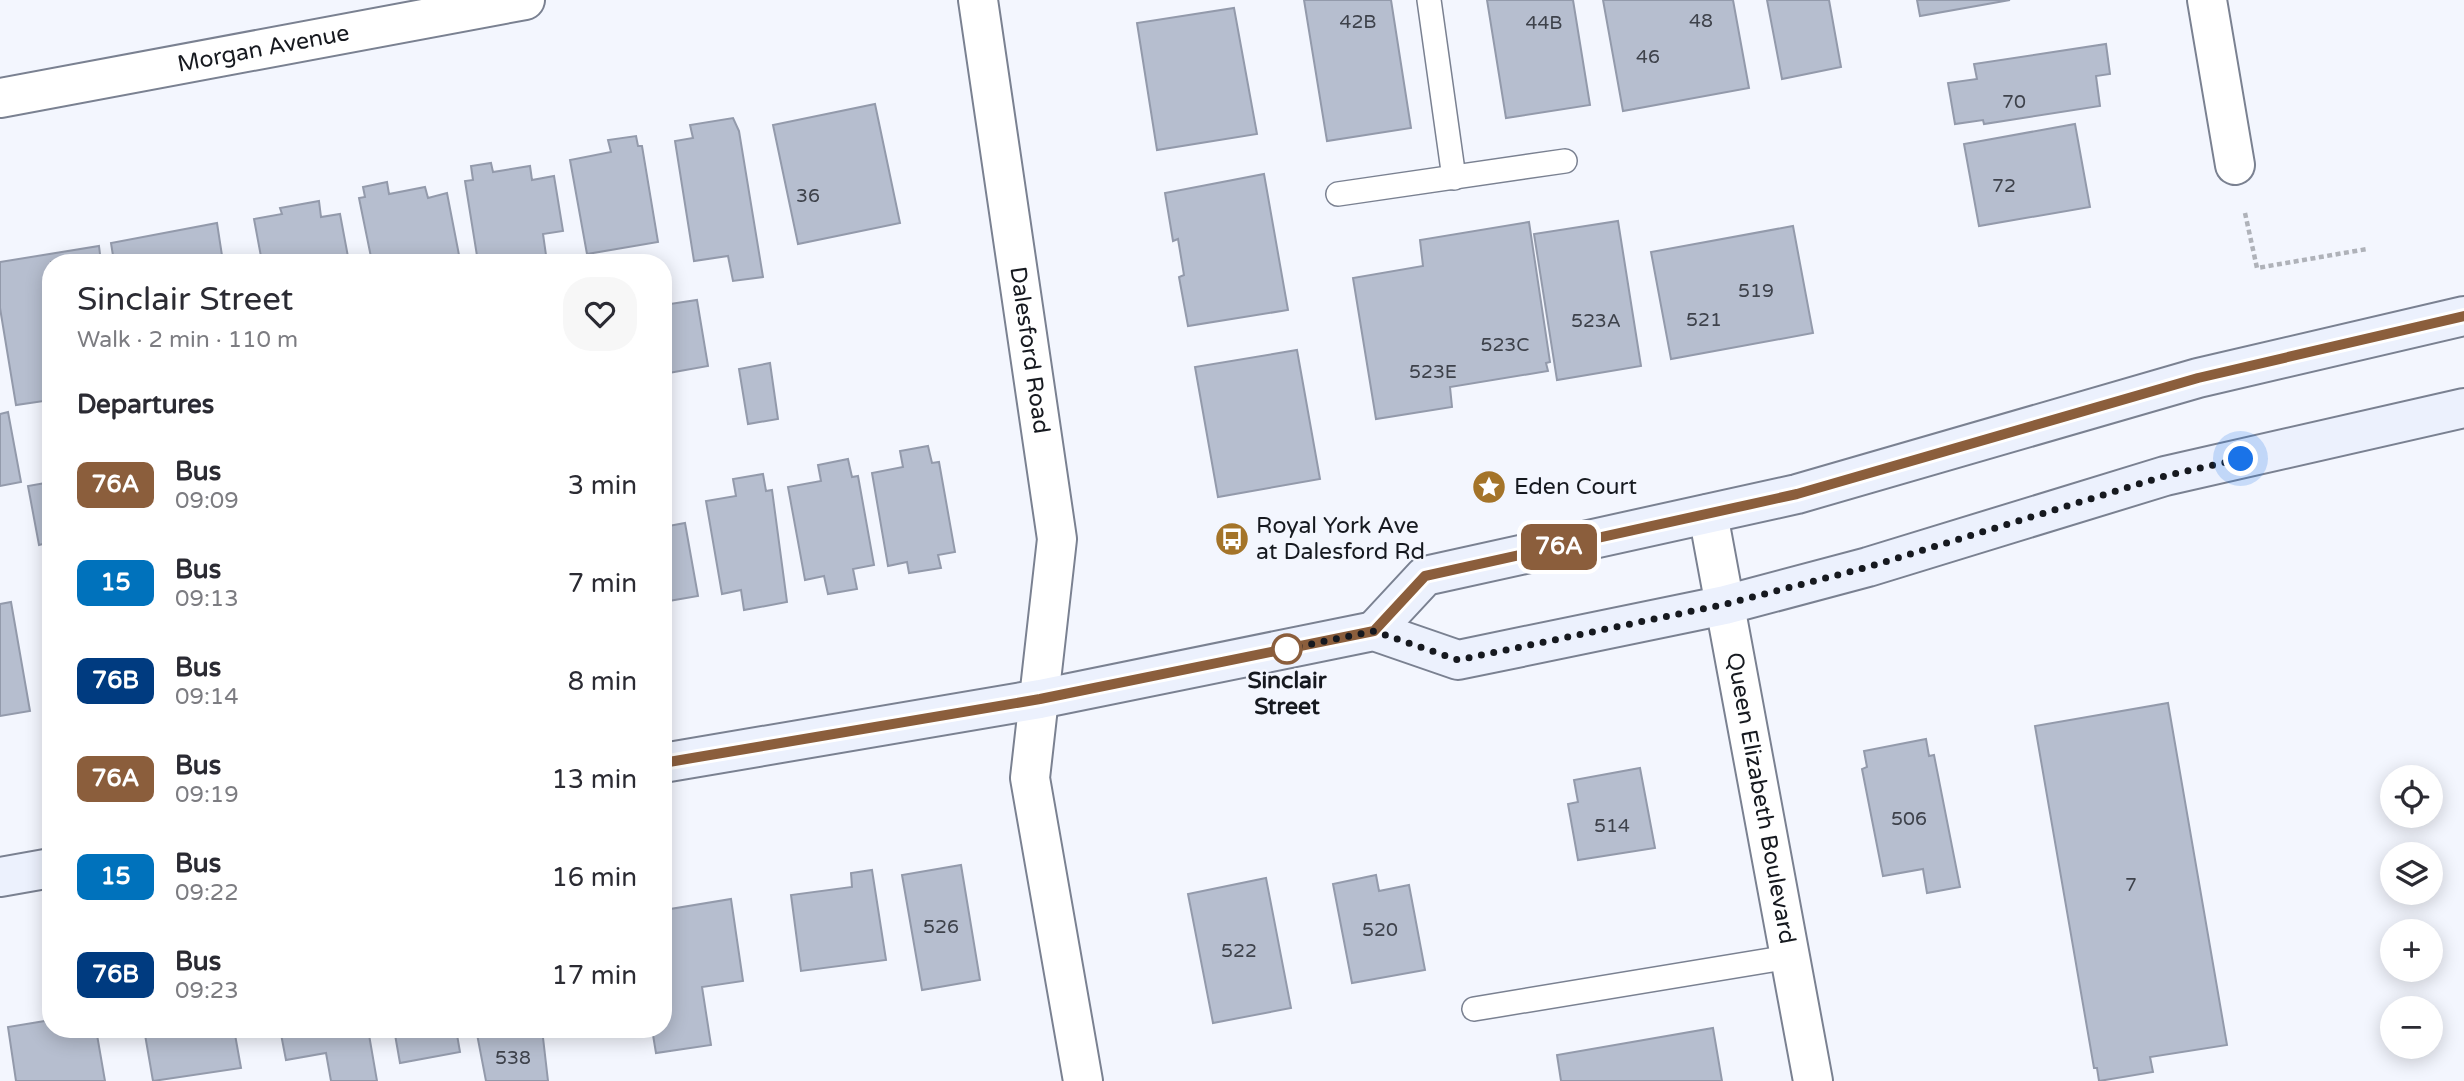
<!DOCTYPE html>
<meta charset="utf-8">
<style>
body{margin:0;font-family:"Varela Round",sans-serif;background:#f7f7f7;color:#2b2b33;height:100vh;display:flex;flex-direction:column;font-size:26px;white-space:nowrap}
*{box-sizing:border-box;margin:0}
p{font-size:23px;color:#7c7c81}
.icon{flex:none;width:38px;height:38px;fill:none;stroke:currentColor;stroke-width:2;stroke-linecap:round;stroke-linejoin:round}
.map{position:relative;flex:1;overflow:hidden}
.side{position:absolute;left:42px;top:254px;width:630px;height:784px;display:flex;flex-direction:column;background:#fff;border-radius:28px;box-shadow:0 4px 18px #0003}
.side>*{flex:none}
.badge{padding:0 14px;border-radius:10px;font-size:24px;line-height:46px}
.fabs{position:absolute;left:2380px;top:765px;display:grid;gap:14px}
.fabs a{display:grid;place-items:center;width:63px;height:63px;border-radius:50%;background:#fff;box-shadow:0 4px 18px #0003;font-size:35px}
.you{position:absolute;width:35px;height:35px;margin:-18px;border:5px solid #fff;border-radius:50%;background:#1a73e8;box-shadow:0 0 0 10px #1a73e833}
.map>.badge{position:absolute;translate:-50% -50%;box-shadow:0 0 0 4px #fff}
h2{padding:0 35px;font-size:26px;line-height:63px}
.round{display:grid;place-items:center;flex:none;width:74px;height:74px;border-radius:28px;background:#f7f7f7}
.headline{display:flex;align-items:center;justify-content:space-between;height:119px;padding:0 35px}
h1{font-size:33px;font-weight:600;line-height:52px}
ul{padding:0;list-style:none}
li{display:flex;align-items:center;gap:21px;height:98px;padding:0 35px}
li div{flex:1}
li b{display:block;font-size:26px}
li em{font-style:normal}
li .badge{min-width:77px;font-weight:700;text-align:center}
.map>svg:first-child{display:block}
.building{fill:#b6becf;stroke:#939aab;stroke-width:2}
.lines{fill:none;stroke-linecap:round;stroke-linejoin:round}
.service-casing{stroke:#7a8191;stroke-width:26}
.minor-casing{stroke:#7a8191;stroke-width:42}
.secondary-casing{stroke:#7a8191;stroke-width:42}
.path{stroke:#afb2b9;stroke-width:4.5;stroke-dasharray:5 3.5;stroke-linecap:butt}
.service{stroke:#fff;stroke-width:23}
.minor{stroke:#fff;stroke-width:38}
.secondary{stroke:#ecf1fd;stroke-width:38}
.line-casing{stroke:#fff;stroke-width:16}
.line{stroke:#8b5e3c;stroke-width:10}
.walk{stroke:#16191f;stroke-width:7;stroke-dasharray:0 12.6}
.stop-dot{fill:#fff;stroke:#8b5e3c;stroke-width:3.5}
.labels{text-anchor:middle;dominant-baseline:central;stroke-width:5;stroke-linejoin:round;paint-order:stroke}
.number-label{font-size:19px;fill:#3e424b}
.street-label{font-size:23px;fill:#16191f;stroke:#f3f6fe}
.poi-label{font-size:23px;fill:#16191f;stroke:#f3f6fe;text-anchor:start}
.stop-label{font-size:23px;font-weight:bold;fill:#16191f;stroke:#f3f6fe}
</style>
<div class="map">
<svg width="2464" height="1081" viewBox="0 0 2464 1081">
<rect width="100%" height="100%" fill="#f3f6fe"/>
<!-- building -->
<g class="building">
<path d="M 1304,0 L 1391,0 L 1411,128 L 1327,141 Z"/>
<path d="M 1487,0 L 1573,0 L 1590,105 L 1506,118 Z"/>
<path d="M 1603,0 L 1733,0 L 1749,88 L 1623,111 Z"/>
<path d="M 1767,0 L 1829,0 L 1841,67 L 1782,79 Z"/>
<path d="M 1917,0 L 2010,0 L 1920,16 Z"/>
<path d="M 1234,8 L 1257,134 L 1157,150 L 1137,23 Z"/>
<path d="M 2106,44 L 2110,74 L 2096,76 L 2100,106 L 1984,124 L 1983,120 L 1955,124 L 1948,83 L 1977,79 L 1974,64 Z"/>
<path d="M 875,104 L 900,223 L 798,244 L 773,125 Z"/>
<path d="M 733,118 L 739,131 L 763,277 L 733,281 L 728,256 L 694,261 L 675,141 L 693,138 L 690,125 Z"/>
<path d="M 2075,124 L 2090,207 L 1979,226 L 1964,144 Z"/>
<path d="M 636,136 L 638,146 L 642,146 L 658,242 L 587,254 L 570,160 L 611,152 L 608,140 Z"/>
<path d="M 491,163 L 493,172 L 530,166 L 532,180 L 554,176 L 563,231 L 543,234 L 547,262 L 478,262 L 465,181 L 473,180 L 471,166 Z"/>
<path d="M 1264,174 L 1288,310 L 1188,326 L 1179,277 L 1184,275 L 1178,239 L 1173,241 L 1165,193 Z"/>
<path d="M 387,182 L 389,194 L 425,187 L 428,198 L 447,193 L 459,255 L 439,259 L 440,262 L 372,262 L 359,198 L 365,197 L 363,187 Z"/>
<path d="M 319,201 L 321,217 L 340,214 L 349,262 L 262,262 L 254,219 L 282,214 L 280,208 Z"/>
<path d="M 1618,221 L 1641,366 L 1557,380 L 1534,234 Z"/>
<path d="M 1529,222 L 1550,362 L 1546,363 L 1548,371 L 1450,387 L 1452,407 L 1376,419 L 1353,278 L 1423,266 L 1420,240 Z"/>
<path d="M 217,223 L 223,262 L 114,262 L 111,243 Z"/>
<path d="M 1793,226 L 1813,333 L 1671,359 L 1651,252 Z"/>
<path d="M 99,246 L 101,262 L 51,262 L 51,400 L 16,405 L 0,308 L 0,262 Z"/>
<path d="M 697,300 L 708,366 L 663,374 L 663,305 Z"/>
<path d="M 1297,350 L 1320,479 L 1218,497 L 1195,367 Z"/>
<path d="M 770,363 L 778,419 L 748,424 L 739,369 Z"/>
<path d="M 8,412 L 21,482 L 0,486 L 0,414 Z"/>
<path d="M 928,446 L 932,463 L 939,462 L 955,552 L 938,555 L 941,568 L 909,573 L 907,562 L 888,566 L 872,473 L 903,467 L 900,451 Z"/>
<path d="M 848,459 L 852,477 L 858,476 L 874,565 L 853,569 L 857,589 L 828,594 L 824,576 L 805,580 L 788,487 L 821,481 L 818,465 Z"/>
<path d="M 763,474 L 766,491 L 772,490 L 787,602 L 744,610 L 741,590 L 722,594 L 706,501 L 736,496 L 733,479 Z"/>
<path d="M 51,482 L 51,542 L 39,545 L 28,486 Z"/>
<path d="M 685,523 L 698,596 L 663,602 L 663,527 Z"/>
<path d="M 11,602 L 30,711 L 0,716 L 0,604 Z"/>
<path d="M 2168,703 L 2227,1045 L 2150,1057 L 2153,1072 L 2099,1081 L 2097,1068 L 2094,1068 L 2035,726 Z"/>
<path d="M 1926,739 L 1929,756 L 1934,755 L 1960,887 L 1927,893 L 1923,869 L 1883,876 L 1862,769 L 1867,767 L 1864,751 Z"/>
<path d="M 1640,768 L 1655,848 L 1578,860 L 1568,804 L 1578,802 L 1574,780 Z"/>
<path d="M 961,865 L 980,980 L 922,990 L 902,875 Z"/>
<path d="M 872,870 L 886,960 L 801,971 L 791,895 L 852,887 L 851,873 Z"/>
<path d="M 1376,875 L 1379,891 L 1409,885 L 1425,970 L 1352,983 L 1333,884 Z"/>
<path d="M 1266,878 L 1291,1008 L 1213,1023 L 1188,894 Z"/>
<path d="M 731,899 L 743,981 L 702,987 L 711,1045 L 656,1053 L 652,1029 L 663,1029 L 663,901 L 664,910 Z"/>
<path d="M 51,1020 L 51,1029 L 96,1029 L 105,1081 L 16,1081 L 8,1027 Z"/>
<path d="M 1713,1028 L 1722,1081 L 1561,1081 L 1557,1055 Z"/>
<path d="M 144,1029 L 234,1029 L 241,1068 L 153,1081 Z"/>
<path d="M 280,1029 L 368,1029 L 377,1081 L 331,1081 L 326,1053 L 286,1060 Z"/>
<path d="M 394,1029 L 456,1029 L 460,1052 L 400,1063 Z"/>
<path d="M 476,1029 L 542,1029 L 548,1081 L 486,1081 Z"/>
<path d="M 568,1029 L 600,1029 L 569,1034 Z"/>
</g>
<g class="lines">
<!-- service casing -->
<g class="service-casing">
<g id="service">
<path d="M 1429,0 L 1454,178"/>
<path d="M 1338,194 L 1565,161"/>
<path d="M 1474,1009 L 1789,957"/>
</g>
</g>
<!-- minor casing -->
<g class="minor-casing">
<g id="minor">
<path id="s1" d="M 978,0 L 1057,539 L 1030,778 L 1083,1081"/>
<path d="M 2207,0 L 2235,165"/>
<path id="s2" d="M 0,98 L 525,0"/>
<path id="s3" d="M 1708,514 L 1813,1081"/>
</g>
</g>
<!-- secondary casing -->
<g class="secondary-casing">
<g id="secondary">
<path d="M 1374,631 L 1425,576 L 1797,494 L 2198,378 L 2464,316"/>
<path d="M 663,763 L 1040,699 L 1374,631 L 1458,660 L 1725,605 L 1868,567 L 2165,476 L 2464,408"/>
<path d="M 0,877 L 51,868"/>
</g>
</g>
<!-- path -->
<path class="path" d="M 2245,213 L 2257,268 L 2367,249"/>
<!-- service -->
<use href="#service" class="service"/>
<!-- minor -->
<use href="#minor" class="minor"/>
<!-- secondary -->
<use href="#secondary" class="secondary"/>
</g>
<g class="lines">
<!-- line casing -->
<g class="line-casing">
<path id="line" d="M 663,763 L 1040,699 L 1374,631 L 1425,576 L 1797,494 L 2198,378 L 2464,316"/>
</g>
<!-- line -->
<use href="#line" class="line"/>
<!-- walk -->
<path class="walk" d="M 1287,649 L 1374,631 L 1458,660 L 1726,604 L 1868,567 L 2165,476 L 2241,459"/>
</g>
<!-- icons -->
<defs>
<g id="sight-disc" transform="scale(1.75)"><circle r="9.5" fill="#a47429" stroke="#f3f6fe"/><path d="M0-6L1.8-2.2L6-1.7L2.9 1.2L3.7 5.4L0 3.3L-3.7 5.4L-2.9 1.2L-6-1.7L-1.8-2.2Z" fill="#fff"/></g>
<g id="bus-disc" transform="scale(1.75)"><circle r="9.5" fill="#a47429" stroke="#f3f6fe"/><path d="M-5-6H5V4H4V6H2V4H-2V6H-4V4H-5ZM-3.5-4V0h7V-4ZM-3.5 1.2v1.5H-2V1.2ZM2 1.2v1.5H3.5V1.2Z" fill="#fff"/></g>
</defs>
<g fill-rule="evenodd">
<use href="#sight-disc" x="1489" y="487"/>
<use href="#bus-disc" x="1232" y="539"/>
</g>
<!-- markers -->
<circle class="stop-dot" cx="1287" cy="649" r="14"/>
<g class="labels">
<!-- number labels -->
<g class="number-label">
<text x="1701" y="21">48</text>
<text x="1358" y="22">42B</text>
<text x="1544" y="23">44B</text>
<text x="1648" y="57">46</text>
<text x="2014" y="102">70</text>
<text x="2004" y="186">72</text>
<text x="808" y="196">36</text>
<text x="1756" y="291">519</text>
<text x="1704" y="320">521</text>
<text x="1596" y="321">523A</text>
<text x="1505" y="345">523C</text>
<text x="1433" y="372">523E</text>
<text x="1909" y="819">506</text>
<text x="1612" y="826">514</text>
<text x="2131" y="885">7</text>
<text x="941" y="927">526</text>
<text x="1380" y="930">520</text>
<text x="1239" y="951">522</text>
<text x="513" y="1058">538</text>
</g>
<!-- street labels -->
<g class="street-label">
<text stroke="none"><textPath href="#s2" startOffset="268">Morgan Avenue</textPath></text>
<text stroke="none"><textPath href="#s1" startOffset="354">Dalesford Road</textPath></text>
<text stroke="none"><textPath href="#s3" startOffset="289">Queen Elizabeth Boulevard</textPath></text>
</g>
<!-- poi labels -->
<g class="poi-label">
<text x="1514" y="487">Eden Court</text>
<text x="1256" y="526">Royal York Ave<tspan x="1256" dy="26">at Dalesford Rd</tspan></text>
</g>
<!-- stop labels -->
<g class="stop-label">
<text x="1287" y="681">Sinclair<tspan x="1287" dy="26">Street</tspan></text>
</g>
</g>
</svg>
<div class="fabs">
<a><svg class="icon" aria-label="locate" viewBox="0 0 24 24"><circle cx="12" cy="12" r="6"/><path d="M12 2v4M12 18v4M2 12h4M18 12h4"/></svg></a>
<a><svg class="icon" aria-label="layers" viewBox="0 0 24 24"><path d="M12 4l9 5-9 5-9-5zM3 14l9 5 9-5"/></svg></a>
<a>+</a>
<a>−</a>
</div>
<div class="you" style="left:2241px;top:459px"></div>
<b class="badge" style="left:1559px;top:547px;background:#8b5e3c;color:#fff">76A</b>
<section class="side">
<div class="headline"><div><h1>Sinclair Street</h1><p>Walk · 2 min · 110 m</p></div><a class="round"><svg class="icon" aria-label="heart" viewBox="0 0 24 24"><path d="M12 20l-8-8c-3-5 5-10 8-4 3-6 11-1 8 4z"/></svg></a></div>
<h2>Departures</h2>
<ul>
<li><span class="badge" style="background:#8b5e3c;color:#fff">76A</span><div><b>Bus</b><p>09:09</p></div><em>3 min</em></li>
<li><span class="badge" style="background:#0072bc;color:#fff">15</span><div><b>Bus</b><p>09:13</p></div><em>7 min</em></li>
<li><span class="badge" style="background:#003b80;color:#fff">76B</span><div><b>Bus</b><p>09:14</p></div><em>8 min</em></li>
<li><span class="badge" style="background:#8b5e3c;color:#fff">76A</span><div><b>Bus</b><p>09:19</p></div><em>13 min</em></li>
<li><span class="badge" style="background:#0072bc;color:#fff">15</span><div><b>Bus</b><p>09:22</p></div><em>16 min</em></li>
<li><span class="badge" style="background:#003b80;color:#fff">76B</span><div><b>Bus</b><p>09:23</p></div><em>17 min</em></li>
</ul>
</section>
</div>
